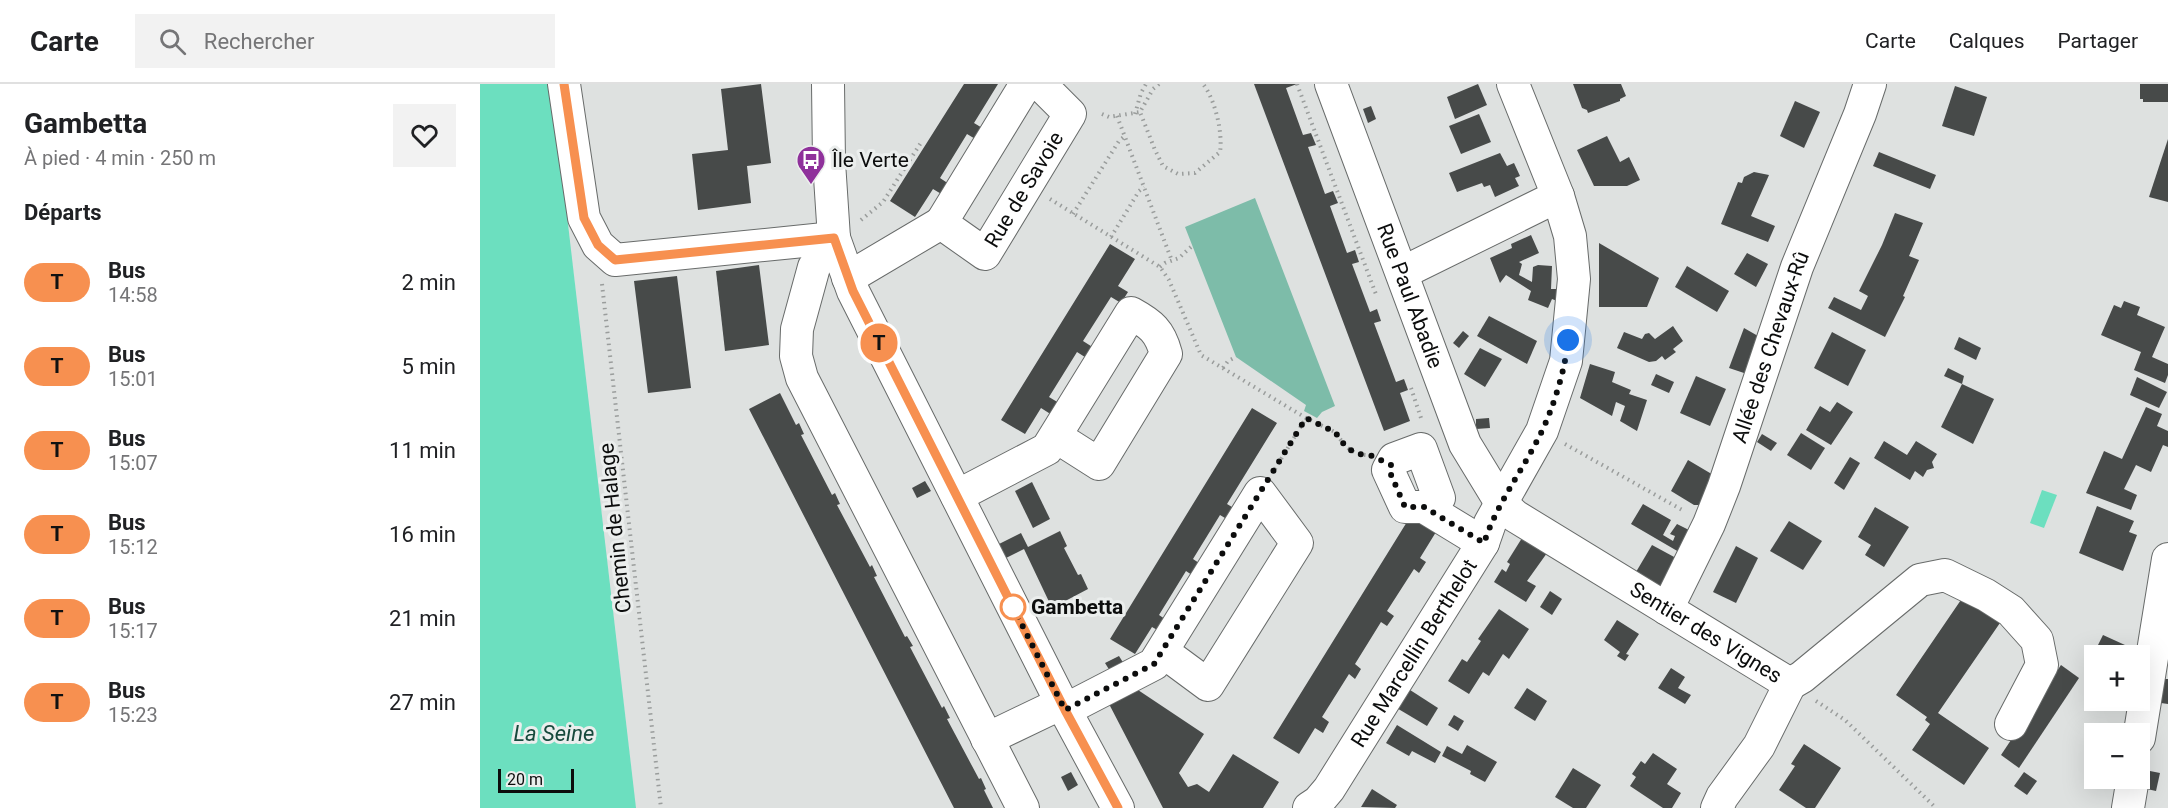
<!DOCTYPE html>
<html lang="fr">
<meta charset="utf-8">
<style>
body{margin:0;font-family:Roboto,sans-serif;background:#f2f2f2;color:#202124;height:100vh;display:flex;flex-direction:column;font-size:22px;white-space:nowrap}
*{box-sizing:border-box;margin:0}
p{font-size:20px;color:#757577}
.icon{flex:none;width:33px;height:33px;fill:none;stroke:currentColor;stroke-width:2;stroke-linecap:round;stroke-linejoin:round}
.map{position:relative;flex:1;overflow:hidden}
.sheet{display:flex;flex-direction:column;background:#fff;width:480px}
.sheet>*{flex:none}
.badge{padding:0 12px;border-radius:20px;font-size:21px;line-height:39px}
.controls{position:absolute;left:1604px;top:561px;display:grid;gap:12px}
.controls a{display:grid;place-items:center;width:66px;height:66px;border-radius:0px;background:#fff;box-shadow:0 6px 24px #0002;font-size:30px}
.scale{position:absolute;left:18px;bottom:15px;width:76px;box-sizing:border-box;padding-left:6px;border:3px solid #0c0d0d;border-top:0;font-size:16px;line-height:21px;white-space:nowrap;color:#0c0d0d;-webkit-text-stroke:4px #ebeeed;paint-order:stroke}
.you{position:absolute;width:30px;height:30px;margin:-15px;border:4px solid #fff;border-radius:50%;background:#1a73e8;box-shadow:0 0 0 9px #1a73e833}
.map>.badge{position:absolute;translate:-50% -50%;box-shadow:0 0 0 3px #fff}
h2{padding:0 24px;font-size:22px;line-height:54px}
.round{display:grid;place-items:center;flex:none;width:63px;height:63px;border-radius:0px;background:#f2f2f2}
.headline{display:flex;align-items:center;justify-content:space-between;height:102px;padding:0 24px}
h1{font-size:28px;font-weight:700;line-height:45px}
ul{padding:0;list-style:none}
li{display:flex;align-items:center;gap:18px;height:84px;padding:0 24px}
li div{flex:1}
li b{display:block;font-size:22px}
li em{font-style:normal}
li .badge{min-width:66px;font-weight:700;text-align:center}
header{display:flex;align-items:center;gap:36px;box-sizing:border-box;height:84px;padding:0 30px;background:#fff;border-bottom:2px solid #e0e0e0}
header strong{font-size:28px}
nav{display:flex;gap:33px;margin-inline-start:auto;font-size:21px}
.search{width:420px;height:54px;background:#f2f2f2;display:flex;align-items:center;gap:15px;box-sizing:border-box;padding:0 21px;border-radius:0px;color:#757577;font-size:22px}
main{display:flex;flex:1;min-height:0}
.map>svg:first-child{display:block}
.green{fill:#7dbca9}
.water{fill:#6cdfbf}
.building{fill:#474a49}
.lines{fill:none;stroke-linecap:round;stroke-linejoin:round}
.minor-casing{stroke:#686b6a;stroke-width:34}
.path{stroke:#9a9d9c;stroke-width:4;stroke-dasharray:1.5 4.5;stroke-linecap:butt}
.minor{stroke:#fff;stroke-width:32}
.line-casing{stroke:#fff;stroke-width:14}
.line{stroke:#f79050;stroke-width:9}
.walk{stroke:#0c0d0d;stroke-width:6;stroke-dasharray:0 10.8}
.stop-dot{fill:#fff;stroke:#f79050;stroke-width:3}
.labels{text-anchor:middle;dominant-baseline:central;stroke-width:6;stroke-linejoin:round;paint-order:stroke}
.poi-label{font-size:21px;fill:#0c0d0d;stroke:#ebeeed;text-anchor:start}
.street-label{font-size:21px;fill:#0c0d0d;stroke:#ebeeed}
.stop-label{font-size:21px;font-weight:bold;fill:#0c0d0d;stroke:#ebeeed;text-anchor:start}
.water-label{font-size:22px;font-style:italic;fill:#16493c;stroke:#ebeeed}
</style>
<header>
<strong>Carte</strong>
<div class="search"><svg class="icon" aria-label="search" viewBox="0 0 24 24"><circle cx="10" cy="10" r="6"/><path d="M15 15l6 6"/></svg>Rechercher</div>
<nav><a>Carte</a><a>Calques</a><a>Partager</a></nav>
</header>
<main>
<section class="sheet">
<div class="headline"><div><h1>Gambetta</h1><p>À pied · 4 min · 250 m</p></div><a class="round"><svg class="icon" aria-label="heart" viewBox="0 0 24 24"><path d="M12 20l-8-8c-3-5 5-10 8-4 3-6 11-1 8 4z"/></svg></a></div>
<h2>Départs</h2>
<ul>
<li><span class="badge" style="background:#f79050;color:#111">T</span><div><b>Bus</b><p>14:58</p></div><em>2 min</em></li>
<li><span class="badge" style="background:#f79050;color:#111">T</span><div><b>Bus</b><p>15:01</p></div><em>5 min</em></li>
<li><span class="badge" style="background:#f79050;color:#111">T</span><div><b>Bus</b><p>15:07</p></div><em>11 min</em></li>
<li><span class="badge" style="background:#f79050;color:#111">T</span><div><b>Bus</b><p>15:12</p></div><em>16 min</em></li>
<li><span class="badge" style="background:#f79050;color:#111">T</span><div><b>Bus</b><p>15:17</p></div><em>21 min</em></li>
<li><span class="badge" style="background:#f79050;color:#111">T</span><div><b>Bus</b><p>15:23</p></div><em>27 min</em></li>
</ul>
</section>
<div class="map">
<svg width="1688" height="724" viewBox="0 0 1688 724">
<rect width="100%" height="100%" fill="#dee1e0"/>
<!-- green -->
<path class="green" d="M 775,114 L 855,322 L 842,328 L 837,334 L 824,327 L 826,321 L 756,273 L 705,143 Z"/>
<!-- water -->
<g class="water">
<path d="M 0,0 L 70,0 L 83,97 L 156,724 L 0,724 Z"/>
<path d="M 1562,406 L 1577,411 L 1564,444 L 1550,439 Z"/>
</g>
<!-- building -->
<g class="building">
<path d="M 281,0 L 291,79 L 267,82 L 271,119 L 218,126 L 212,70 L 248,66 L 241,5 Z"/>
<path d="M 484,0 L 518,0 L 494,39 L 504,45 L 497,56 L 487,50 L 460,94 L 469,100 L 463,111 L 453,105 L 435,133 L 410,117 Z"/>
<path d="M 774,0 L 817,0 L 806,4 L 823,51 L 831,49 L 836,61 L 828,63 L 845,110 L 853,107 L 858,119 L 850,122 L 867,169 L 875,166 L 879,178 L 872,180 L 890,228 L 897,225 L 901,237 L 894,239 L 916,298 L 924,295 L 928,306 L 920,309 L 930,337 L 904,347 Z"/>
<path d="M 998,0 L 1007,21 L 975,35 L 967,13 Z"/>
<path d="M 1093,0 L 1141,0 L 1146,12 L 1140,15 L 1140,17 L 1108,29 L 1107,26 L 1102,24 Z"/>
<path d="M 1660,0 L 1688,0 L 1688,18 L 1663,18 L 1663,15 L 1660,15 Z"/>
<path d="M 1475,2 L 1507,13 L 1494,52 L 1462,42 Z"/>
<path d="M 1315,17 L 1340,28 L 1324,64 L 1300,52 Z"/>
<path d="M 891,22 L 896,35 L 888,39 L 883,25 Z"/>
<path d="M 999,30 L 1011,58 L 981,70 L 969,42 Z"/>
<path d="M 1127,52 L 1140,78 L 1149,73 L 1160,96 L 1147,102 L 1114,102 L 1097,66 Z"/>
<path d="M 1688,55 L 1688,118 L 1669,113 Z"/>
<path d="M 1399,68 L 1456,91 L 1450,105 L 1393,82 Z"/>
<path d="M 1020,69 L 1027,82 L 1034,79 L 1040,92 L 1035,94 L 1039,102 L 1015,113 L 1010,101 L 1004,103 L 1002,99 L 977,108 L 969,89 Z"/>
<path d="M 1274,88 L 1289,91 L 1271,132 L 1295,142 L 1288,158 L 1241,140 L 1258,98 L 1262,99 L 1264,93 Z"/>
<path d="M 1415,129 L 1443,139 L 1429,172 L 1439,176 L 1423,212 L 1425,213 L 1405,253 L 1348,224 L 1354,213 L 1381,226 L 1388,212 L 1379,207 L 1402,161 Z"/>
<path d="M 1051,151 L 1059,169 L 1039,178 L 1042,180 L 1039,191 L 1052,198 L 1053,183 L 1058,181 L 1072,182 L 1071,205 L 1078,205 L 1077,217 L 1072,215 L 1068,224 L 1048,216 L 1051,207 L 1026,191 L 1020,199 L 1010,174 L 1032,164 L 1031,160 Z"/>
<path d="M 1119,159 L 1179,194 L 1167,223 L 1119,223 Z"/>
<path d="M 630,160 L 655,175 L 638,202 L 648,208 L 641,219 L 631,213 L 603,257 L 614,264 L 608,275 L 597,268 L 569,313 L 579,319 L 572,331 L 561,324 L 545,350 L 521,336 Z"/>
<path d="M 1267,169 L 1288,180 L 1276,203 L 1254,190 Z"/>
<path d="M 279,181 L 289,261 L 245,267 L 236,187 Z"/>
<path d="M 1207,182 L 1249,207 L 1237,228 L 1195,203 Z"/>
<path d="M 197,192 L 211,304 L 168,309 L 154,197 Z"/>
<path d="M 1644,217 L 1660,223 L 1657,231 L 1685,243 L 1672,273 L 1688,280 L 1688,291 L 1685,299 L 1654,286 L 1661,268 L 1621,251 L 1634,221 L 1641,224 Z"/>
<path d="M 1009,232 L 1057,257 L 1047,280 L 997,252 Z"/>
<path d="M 1193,242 L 1203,257 L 1193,265 L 1196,268 L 1185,276 L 1182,272 L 1176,277 L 1169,278 L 1137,264 L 1144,248 L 1162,255 L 1165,250 L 1169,249 L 1175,255 Z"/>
<path d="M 1264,244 L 1278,252 L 1267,290 L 1249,284 Z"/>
<path d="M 983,247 L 989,252 L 979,264 L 973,259 Z"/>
<path d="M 1352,248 L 1386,266 L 1368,302 L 1334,284 Z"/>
<path d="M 1479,253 L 1501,264 L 1496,276 L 1474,265 Z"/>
<path d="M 1000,264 L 1022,275 L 1005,303 L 984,290 Z"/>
<path d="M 1110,280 L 1135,288 L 1132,298 L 1151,306 L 1149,310 L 1167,316 L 1157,347 L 1140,337 L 1145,322 L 1136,318 L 1132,332 L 1100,314 Z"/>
<path d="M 1468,284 L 1484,292 L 1482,300 L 1464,292 Z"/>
<path d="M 1176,290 L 1194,298 L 1189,309 L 1171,301 Z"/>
<path d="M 1216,292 L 1246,305 L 1230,342 L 1200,329 Z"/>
<path d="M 1657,293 L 1687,308 L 1679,324 L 1650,311 Z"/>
<path d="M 1482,300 L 1514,315 L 1493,360 L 1461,343 Z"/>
<path d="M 300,309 L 316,341 L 319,339 L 324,350 L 321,351 L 352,411 L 355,409 L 360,420 L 357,421 L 390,483 L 392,481 L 397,492 L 394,493 L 425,553 L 427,552 L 433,562 L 430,563 L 462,624 L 464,622 L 470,634 L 467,635 L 499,695 L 501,694 L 506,705 L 504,706 L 513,724 L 474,724 L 269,325 Z"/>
<path d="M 1357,318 L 1373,328 L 1351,361 L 1326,346 L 1340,322 L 1350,328 Z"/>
<path d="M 1666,323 L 1682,330 L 1677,342 L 1688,347 L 1688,363 L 1683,361 L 1671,388 L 1656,381 L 1644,405 L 1657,411 L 1651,426 L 1606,409 L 1624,367 L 1642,375 Z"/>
<path d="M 772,324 L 797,339 L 747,420 L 757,426 L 750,437 L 740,431 L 713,475 L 722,481 L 715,493 L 706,487 L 679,531 L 688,537 L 681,548 L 672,543 L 655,570 L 630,555 Z"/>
<path d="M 1009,334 L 1010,344 L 996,345 L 996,335 Z"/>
<path d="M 1321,349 L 1345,364 L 1331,386 L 1307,371 Z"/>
<path d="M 1282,350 L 1297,359 L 1291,367 L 1277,358 Z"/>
<path d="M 1404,357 L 1427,371 L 1436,357 L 1457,370 L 1452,378 L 1454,384 L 1447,386 L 1443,393 L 1435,387 L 1430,396 L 1394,374 Z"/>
<path d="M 1370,373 L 1380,379 L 1364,406 L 1354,399 Z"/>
<path d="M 1208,376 L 1235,392 L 1219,421 L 1214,421 L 1191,407 Z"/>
<path d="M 445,397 L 451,407 L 437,414 L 432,404 Z"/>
<path d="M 552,398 L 570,435 L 553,444 L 535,407 Z"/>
<path d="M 1163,420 L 1191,436 L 1183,451 L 1193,457 L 1195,452 L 1190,450 L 1197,440 L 1209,446 L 1202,458 L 1204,459 L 1199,468 L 1151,440 Z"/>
<path d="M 1617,422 L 1654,437 L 1649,448 L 1657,451 L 1643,487 L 1599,469 Z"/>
<path d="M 1395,423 L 1429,443 L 1404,483 L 1385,471 L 1391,461 L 1378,453 Z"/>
<path d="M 930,433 L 956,448 L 940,474 L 946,478 L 939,489 L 934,485 L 907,527 L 914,532 L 907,542 L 901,538 L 875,580 L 881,585 L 875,595 L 869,590 L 842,633 L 849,638 L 843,649 L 835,644 L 819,670 L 793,654 Z"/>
<path d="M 1309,437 L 1342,457 L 1323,486 L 1290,467 Z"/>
<path d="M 580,447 L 587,462 L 584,464 L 598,491 L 601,490 L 608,505 L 572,524 L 544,465 L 526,474 L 519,460 L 541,449 L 548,463 Z"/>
<path d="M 1042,454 L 1067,469 L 1047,497 L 1056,502 L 1046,518 L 1014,498 L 1022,485 L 1026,488 L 1030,480 L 1027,478 Z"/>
<path d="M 1172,461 L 1196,474 L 1182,503 L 1156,488 Z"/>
<path d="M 1256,462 L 1278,474 L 1256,519 L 1233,508 Z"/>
<path d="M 1070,507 L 1082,515 L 1072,531 L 1060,523 Z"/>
<path d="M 1485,510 L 1522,536 L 1458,629 L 1509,664 L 1484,701 L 1432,666 L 1450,640 L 1445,636 L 1447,633 L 1416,611 Z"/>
<path d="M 1019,525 L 1049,545 L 1029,575 L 1023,570 L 1009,592 L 1003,588 L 989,610 L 968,597 L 982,575 L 987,578 L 1001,557 L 998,555 Z"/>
<path d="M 1137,536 L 1159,550 L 1146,570 L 1149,571 L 1145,577 L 1137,572 L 1140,568 L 1124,556 Z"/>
<path d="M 1623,551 L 1645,561 L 1640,572 L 1614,572 L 1614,579 L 1610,577 Z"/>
<path d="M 639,572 L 644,580 L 630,587 L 625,579 Z"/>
<path d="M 1581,581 L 1599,594 L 1539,684 L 1521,671 Z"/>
<path d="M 1191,584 L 1205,593 L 1198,604 L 1211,611 L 1205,620 L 1178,604 Z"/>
<path d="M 1685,595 L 1688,595 L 1688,620 L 1681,619 Z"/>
<path d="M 655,604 L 724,650 L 699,689 L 708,703 L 717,700 L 729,708 L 753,670 L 799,698 L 783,724 L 683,724 L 628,618 Z"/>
<path d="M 927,604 L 958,624 L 947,642 L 915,623 Z"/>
<path d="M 1047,604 L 1067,617 L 1055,637 L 1034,624 Z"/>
<path d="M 974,631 L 984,637 L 978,647 L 968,641 Z"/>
<path d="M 917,641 L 961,668 L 955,679 L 932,667 L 929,672 L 906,659 Z"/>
<path d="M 1324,660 L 1361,684 L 1335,724 L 1326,724 L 1299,706 L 1315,682 L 1311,680 Z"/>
<path d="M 987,661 L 1017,678 L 1005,698 L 990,690 L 991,687 L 962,672 L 967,662 L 982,670 Z"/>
<path d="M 1173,669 L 1197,685 L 1187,700 L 1201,709 L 1192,724 L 1183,724 L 1150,702 L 1156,693 L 1152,690 L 1161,677 L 1165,680 Z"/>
<path d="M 1093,684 L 1121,701 L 1106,724 L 1093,724 L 1075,713 Z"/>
<path d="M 1670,687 L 1680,689 L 1676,707 L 1667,705 Z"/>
<path d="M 591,688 L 598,701 L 588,707 L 581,693 Z"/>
<path d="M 1544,688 L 1557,697 L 1547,711 L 1534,702 Z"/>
<path d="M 892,705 L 917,721 L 915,724 L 881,723 Z"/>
</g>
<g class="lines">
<!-- minor casing -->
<g class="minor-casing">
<g id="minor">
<path d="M 84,0 L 104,134 L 118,161 L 135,176 L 354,154"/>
<path d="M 348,0 L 349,78 L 354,154 L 373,207 L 585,626 L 638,724"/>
<path id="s1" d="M 546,0 L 461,139 L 505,170 L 590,30 L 560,0"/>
<path id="s2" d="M 851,0 L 985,360 L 1021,419 L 1035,432 L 1310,600 L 1279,662 L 1242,713 L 1237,724"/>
<path d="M 354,154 L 334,183 L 317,245 L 316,272 L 322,294 L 543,724"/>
<path d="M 922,189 L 1078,112"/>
<path d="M 368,194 L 461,139"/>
<path d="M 477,412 L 567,365 L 651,229 C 671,240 680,247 686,270 L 619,380 L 575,352"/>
<path d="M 944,423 L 959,414 L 941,365 L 914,375 L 908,386 L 925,423 L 944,423 L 1003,459"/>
<path id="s3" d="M 1187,525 L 1229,440 L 1244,402 L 1317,183 L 1380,30 L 1390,0"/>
<path d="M 1310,600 L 1322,593 L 1440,496 L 1465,491 L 1506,511 L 1531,527 L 1557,556 L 1562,581 L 1531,640"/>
<path d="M 585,626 L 674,580 L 780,409 L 817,459 L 728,601 L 682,567"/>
<path d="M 1659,654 L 1688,475"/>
<path d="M 507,655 L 582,619"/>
<path id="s4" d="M 829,724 L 838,718 L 849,705 L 1003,459 L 1010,439 L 1062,347 L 1086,277 L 1094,195 L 1090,152 L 1078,112 L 1033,0"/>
<path d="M 1648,724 L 1653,694"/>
</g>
</g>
<!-- path -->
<g class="path">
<path d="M 679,0 L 673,5 L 660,28 L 675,66 L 683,82 L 698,90 L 715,89 L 740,68 C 743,49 735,15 723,0"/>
<path d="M 817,0 L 897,213"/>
<path d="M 622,30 L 629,33 L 660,28"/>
<path d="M 655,30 L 661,9 L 666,0"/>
<path d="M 637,32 L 692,177"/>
<path d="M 570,115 L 680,183 L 689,196 L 721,271 L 826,334 L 855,348 L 866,363 L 877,370 L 886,371"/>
<path d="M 593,130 L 639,57 L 645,52"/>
<path d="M 381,136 L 403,118 L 442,57"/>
<path d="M 631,153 L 659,107 L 664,103"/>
<path d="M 680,183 L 685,179 L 699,174 L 712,162"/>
<path d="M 122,200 L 181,724"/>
<path d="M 743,284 L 748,277 L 756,273"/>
<path d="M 931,304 L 942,337"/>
<path d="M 1085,360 L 1204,427"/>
<path d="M 795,385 L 826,334"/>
<path d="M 1336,617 L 1365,636 L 1456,724"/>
</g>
<!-- minor -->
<use href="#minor" class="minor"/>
</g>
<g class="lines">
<!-- line casing -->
<g class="line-casing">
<path id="line" d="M 84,0 L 104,134 L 118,161 L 135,176 L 354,154 L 373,207 L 585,626 L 638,724"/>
</g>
<!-- line -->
<use href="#line" class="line"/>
<!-- walk -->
<path class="walk" d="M 533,523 L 585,626 L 674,580 L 826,334 L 855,348 L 866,363 L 877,370 L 890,371 L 911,381 L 909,386 L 925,423 L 944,423 L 1004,459 C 1017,419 1043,386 1061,349 C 1073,325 1086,283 1088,256"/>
</g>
<!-- icons -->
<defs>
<g id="bus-pin" transform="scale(1.5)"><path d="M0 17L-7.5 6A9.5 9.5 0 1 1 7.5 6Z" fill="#8f319b" stroke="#ebeeed"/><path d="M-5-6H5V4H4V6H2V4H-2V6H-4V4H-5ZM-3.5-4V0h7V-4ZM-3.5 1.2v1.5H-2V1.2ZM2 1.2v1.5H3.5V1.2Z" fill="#fff"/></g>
</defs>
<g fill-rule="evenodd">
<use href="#bus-pin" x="331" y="76"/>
</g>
<!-- markers -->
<circle class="stop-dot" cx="533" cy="523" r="12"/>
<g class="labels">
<!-- poi labels -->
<g class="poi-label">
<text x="352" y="76">Île Verte</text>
</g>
<!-- street labels -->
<g class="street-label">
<text stroke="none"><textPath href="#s1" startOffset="292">Rue de Savoie</textPath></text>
<text stroke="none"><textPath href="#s2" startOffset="226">Rue Paul Abadie</textPath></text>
<text stroke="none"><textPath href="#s3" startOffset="282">Allée des Chevaux-Rû</textPath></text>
<text transform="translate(135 444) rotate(-96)">Chemin de Halage</text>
<text stroke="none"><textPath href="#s2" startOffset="696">Sentier des Vignes</textPath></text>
<text stroke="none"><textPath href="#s4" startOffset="188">Rue Marcellin Berthelot</textPath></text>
</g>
<!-- stop labels -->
<g class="stop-label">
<text x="551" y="523">Gambetta</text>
</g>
<!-- water labels -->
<g class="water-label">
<text x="74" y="649">La Seine</text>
</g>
</g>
</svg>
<div class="controls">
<a>+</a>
<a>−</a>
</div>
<div class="scale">20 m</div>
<div class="you" style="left:1088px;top:256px"></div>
<b class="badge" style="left:399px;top:259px;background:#f79050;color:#111">T</b>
</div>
</main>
